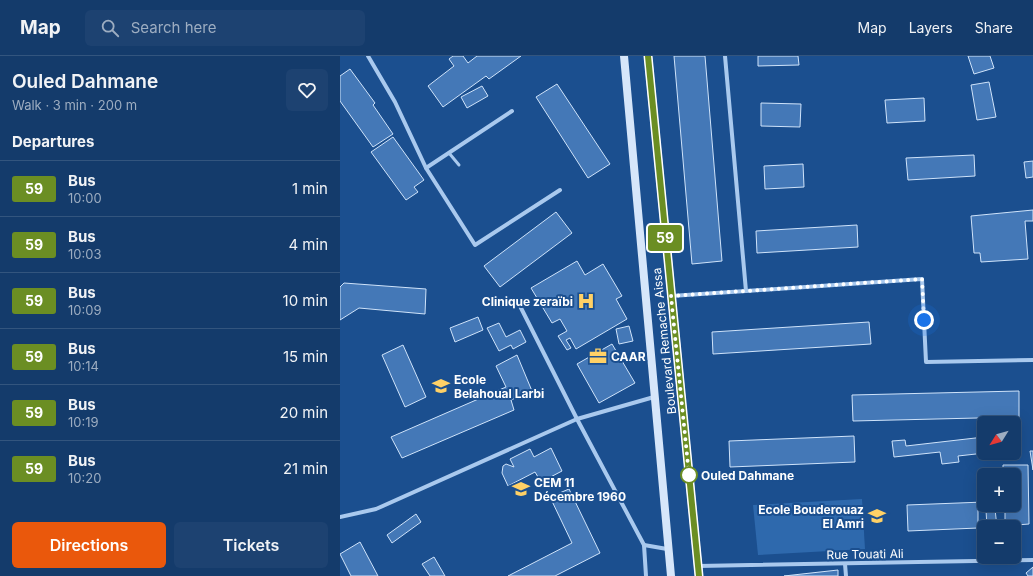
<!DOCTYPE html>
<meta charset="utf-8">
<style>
body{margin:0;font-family:Inter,sans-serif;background:#1d4271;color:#f1f3f6;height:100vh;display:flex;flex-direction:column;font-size:15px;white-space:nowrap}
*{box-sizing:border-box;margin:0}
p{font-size:13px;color:#9dadc1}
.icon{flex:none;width:22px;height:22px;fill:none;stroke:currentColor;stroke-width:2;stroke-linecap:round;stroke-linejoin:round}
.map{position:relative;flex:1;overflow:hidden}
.side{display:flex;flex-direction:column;background:#143b6b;width:340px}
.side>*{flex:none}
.badge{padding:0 8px;border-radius:3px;font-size:14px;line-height:26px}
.needle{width:26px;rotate:233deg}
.fabs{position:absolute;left:637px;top:360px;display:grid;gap:8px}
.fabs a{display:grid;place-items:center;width:44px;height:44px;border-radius:6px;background:#143b6b;box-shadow:0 4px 16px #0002,0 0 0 1px #33557e;font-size:20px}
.you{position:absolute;width:20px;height:20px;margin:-10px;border:3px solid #fff;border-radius:50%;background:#1a73e8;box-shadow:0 0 0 6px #1a73e833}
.map>.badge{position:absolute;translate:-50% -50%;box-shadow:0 0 0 2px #fff}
h2{padding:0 12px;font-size:15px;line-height:36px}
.round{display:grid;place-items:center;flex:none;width:42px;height:42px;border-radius:6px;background:#1d4271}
.summary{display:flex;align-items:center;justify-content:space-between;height:68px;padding:0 12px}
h1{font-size:19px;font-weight:600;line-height:30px}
.button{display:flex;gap:8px;margin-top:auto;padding:8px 12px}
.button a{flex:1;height:46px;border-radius:6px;background:#ea580c;color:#fff;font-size:16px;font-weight:600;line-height:46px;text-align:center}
.button a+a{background:#1d4271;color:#f1f3f6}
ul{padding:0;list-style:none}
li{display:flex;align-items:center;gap:12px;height:56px;padding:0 12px;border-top:1px solid #33557e}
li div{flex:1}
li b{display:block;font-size:15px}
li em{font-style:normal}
li .badge{min-width:44px;font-weight:700;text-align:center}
header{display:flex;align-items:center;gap:24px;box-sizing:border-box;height:56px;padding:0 20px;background:#143b6b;border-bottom:1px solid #33557e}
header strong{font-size:19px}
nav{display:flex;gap:22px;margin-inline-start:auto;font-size:14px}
.search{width:280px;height:36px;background:#1d4271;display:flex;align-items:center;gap:10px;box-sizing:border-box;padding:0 14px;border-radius:6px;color:#9dadc1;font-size:15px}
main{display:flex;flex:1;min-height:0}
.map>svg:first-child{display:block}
.green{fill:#2e69ad}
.building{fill:#4478b7;stroke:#cfe3fa}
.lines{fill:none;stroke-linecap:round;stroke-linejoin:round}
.lane{stroke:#a9c9ee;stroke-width:3}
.street{stroke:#a9c9ee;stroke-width:4}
.secondary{stroke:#d6e6fa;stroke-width:8}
.line-casing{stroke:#fff;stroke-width:9}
.line{stroke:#6b8e23;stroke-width:6}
.walk{stroke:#fff;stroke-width:4;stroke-dasharray:0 7.2}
.stop-dot{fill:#fff;stroke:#6b8e23;stroke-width:2}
.labels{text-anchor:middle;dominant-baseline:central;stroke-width:4;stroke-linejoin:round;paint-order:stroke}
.poi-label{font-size:12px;font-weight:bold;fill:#fff;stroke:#1b4f8f;text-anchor:start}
.street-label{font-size:12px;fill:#fff;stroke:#1b4f8f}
.stop-label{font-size:12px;font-weight:bold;fill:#fff;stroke:#1b4f8f;text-anchor:start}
</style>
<header>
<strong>Map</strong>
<div class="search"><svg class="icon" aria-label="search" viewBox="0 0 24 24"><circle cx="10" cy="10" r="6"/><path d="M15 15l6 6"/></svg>Search here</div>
<nav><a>Map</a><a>Layers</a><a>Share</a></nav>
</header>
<main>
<section class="side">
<div class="summary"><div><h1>Ouled Dahmane</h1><p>Walk · 3 min · 200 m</p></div><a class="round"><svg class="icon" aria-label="heart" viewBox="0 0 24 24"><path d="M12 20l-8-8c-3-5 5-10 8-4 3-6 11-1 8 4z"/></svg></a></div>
<h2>Departures</h2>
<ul>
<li><span class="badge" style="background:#6b8e23;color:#fff">59</span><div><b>Bus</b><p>10:00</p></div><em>1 min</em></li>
<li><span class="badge" style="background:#6b8e23;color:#fff">59</span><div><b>Bus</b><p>10:03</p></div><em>4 min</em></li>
<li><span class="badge" style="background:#6b8e23;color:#fff">59</span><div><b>Bus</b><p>10:09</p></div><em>10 min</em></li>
<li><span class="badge" style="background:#6b8e23;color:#fff">59</span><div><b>Bus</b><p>10:14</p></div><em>15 min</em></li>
<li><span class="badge" style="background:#6b8e23;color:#fff">59</span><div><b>Bus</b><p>10:19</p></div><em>20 min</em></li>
<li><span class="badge" style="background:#6b8e23;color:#fff">59</span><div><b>Bus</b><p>10:20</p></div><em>21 min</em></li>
</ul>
<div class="button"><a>Directions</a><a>Tickets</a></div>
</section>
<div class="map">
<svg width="693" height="520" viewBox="0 0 693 520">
<rect width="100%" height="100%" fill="#1b4f8f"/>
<!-- green -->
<path class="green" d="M 522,443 L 525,493 L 418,499 L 413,449 Z"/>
<!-- building -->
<g class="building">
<path d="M 113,0 L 123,0 L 128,7 L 137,0 L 181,0 L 149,23 L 146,20 L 103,51 L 88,30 L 114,10 L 109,3 Z"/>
<path d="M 334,0 L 365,0 L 382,205 L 352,208 Z"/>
<path d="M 418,0 L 458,0 L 459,9 L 418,10 Z"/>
<path d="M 628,0 L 650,0 L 654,12 L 634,18 Z"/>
<path d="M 10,13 L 35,47 L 33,49 L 53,78 L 33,91 L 0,45 L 0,20 Z"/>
<path d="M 649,26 L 656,61 L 637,64 L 631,29 Z"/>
<path d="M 217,28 L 270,108 L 248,122 L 196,41 Z"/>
<path d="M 142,30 L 148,40 L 127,52 L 121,41 Z"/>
<path d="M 584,42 L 585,65 L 547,67 L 545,44 Z"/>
<path d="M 421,47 L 461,48 L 460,71 L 421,70 Z"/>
<path d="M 53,81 L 84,124 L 74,131 L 78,136 L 66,144 L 31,96 Z"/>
<path d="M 634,99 L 635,120 L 568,124 L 566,102 Z"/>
<path d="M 693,105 L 693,121 L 686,122 L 684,106 Z"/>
<path d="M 463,108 L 464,131 L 425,133 L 424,110 Z"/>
<path d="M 693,154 L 693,165 L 685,165 L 688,203 L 641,206 L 640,197 L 634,197 L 631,160 Z"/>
<path d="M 216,156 L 232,177 L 160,231 L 144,210 Z"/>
<path d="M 517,169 L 518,191 L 417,197 L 416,175 Z"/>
<path d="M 237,205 L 245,219 L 263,208 L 282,240 L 276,243 L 287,263 L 236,293 L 230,282 L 226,284 L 231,292 L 227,294 L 218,280 L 227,275 L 220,263 L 212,267 L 191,232 Z"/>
<path d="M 4,227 L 86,233 L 85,258 L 19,252 L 0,264 L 0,231 Z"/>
<path d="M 138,261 L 143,274 L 115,286 L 110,272 Z"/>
<path d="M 529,266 L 531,288 L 373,298 L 372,276 Z"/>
<path d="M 159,267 L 166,281 L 180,274 L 186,286 L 173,293 L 171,289 L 159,295 L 147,272 Z"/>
<path d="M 289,270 L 293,285 L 279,288 L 276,273 Z"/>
<path d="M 272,288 L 295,327 L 259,347 L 237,308 Z"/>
<path d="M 63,289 L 86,341 L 65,351 L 42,299 Z"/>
<path d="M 177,299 L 192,335 L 171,344 L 174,354 L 62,402 L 51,381 L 166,331 L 156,310 Z"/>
<path d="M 679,335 L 679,361 L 513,365 L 512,339 Z"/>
<path d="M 514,380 L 515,406 L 390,411 L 389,385 Z"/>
<path d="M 644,381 L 644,397 L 645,397 L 618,400 L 619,406 L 602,408 L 600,396 L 554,401 L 552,385 L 565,384 L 566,390 Z"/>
<path d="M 211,392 L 222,415 L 201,426 L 195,416 L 168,430 L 162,417 L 163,410 L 166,408 L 174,411 L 170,403 L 190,393 L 194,401 Z"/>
<path d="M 690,395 L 693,395 L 693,414 Z"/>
<path d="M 663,409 L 688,409 L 689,468 L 665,470 L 665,452 L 655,453 L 657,471 L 647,471 L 646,454 L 638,454 L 638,472 L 568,475 L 567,449 L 644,446 L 644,449 L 674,449 L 674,419 L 663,419 Z"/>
<path d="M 229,433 L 260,497 L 215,520 L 168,520 L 232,487 L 210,441 Z"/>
<path d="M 76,458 L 81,466 L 52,487 L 47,479 Z"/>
<path d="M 20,486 L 38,520 L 11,520 L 0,498 Z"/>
<path d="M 94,501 L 105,520 L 90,520 L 82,508 Z"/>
<path d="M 693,511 L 693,520 L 688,520 L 686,517 Z"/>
<path d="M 498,514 L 498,520 L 444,520 Z"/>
</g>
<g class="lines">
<!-- lane -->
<path class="lane" d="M 109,97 L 119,109"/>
<!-- street -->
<g class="street">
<path d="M 28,0 L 55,46 L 86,112 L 135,189 L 220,134"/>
<path d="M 86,112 L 172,55"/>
<path d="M 406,235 L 582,223 L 586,306 L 693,304"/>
<path d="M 331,240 L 406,235 L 385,0"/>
<path d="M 180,250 L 237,363 L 304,489 L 306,520"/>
<path d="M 0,461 L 36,453 L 237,363 L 314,341"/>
<path d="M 304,489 L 327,493"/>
<path d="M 505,508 L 506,520"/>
<path d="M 358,510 L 693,504"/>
</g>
<!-- secondary -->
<g class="secondary">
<path d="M 284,0 L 331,520"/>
<path d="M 308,0 L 359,520"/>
</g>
</g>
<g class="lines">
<!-- line casing -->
<g class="line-casing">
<path id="line" d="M 308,0 L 359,520"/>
</g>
<!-- line -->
<use href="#line" class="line"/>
<!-- walk -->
<path class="walk" d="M 349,419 L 331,240 L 582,223 L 584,264"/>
</g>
<!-- icons -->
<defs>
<g id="hospital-bare" transform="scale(1.38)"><path d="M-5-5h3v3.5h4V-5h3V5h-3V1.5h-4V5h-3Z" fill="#ffd166" stroke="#1b4f8f" stroke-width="2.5" paint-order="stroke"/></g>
<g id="office-bare" transform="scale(1.38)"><path d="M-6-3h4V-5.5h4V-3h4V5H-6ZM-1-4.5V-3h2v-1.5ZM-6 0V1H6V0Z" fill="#ffd166" stroke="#1b4f8f" stroke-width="2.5" paint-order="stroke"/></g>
<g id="school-bare" transform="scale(1.38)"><path d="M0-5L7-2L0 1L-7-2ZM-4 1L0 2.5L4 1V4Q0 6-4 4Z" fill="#ffd166" stroke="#1b4f8f" stroke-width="2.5" paint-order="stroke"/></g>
</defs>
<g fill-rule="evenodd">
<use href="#hospital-bare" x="246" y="245"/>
<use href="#office-bare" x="258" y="300"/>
<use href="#school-bare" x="101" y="330"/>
<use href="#school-bare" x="181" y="433"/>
<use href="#school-bare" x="537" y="460"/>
</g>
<!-- markers -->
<circle class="stop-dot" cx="349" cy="419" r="8"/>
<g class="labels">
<!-- poi labels -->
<g class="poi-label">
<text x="233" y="245" text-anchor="end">Clinique zeraïbi</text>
<text x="271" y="300">CAAR</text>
<text x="114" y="323">Ecole<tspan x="114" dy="14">Belahoual Larbi</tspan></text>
<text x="194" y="426">CEM 11<tspan x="194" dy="14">Décembre 1960</tspan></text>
<text x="524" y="453" text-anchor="end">Ecole Bouderouaz<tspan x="524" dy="14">El Amri</tspan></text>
</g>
<!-- street labels -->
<g class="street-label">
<text transform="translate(324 285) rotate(-96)">Boulevard Remache Aissa</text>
<text transform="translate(525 498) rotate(-1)">Rue Touati Ali</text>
</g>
<!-- stop labels -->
<g class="stop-label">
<text x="361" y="419">Ouled Dahmane</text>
</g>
</g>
</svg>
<div class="fabs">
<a><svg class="needle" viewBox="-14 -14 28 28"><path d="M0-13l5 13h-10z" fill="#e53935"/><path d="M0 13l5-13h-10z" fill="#9dadc1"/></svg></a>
<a>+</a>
<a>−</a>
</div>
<div class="you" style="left:584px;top:264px"></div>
<b class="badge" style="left:325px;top:182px;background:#6b8e23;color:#fff">59</b>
</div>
</main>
